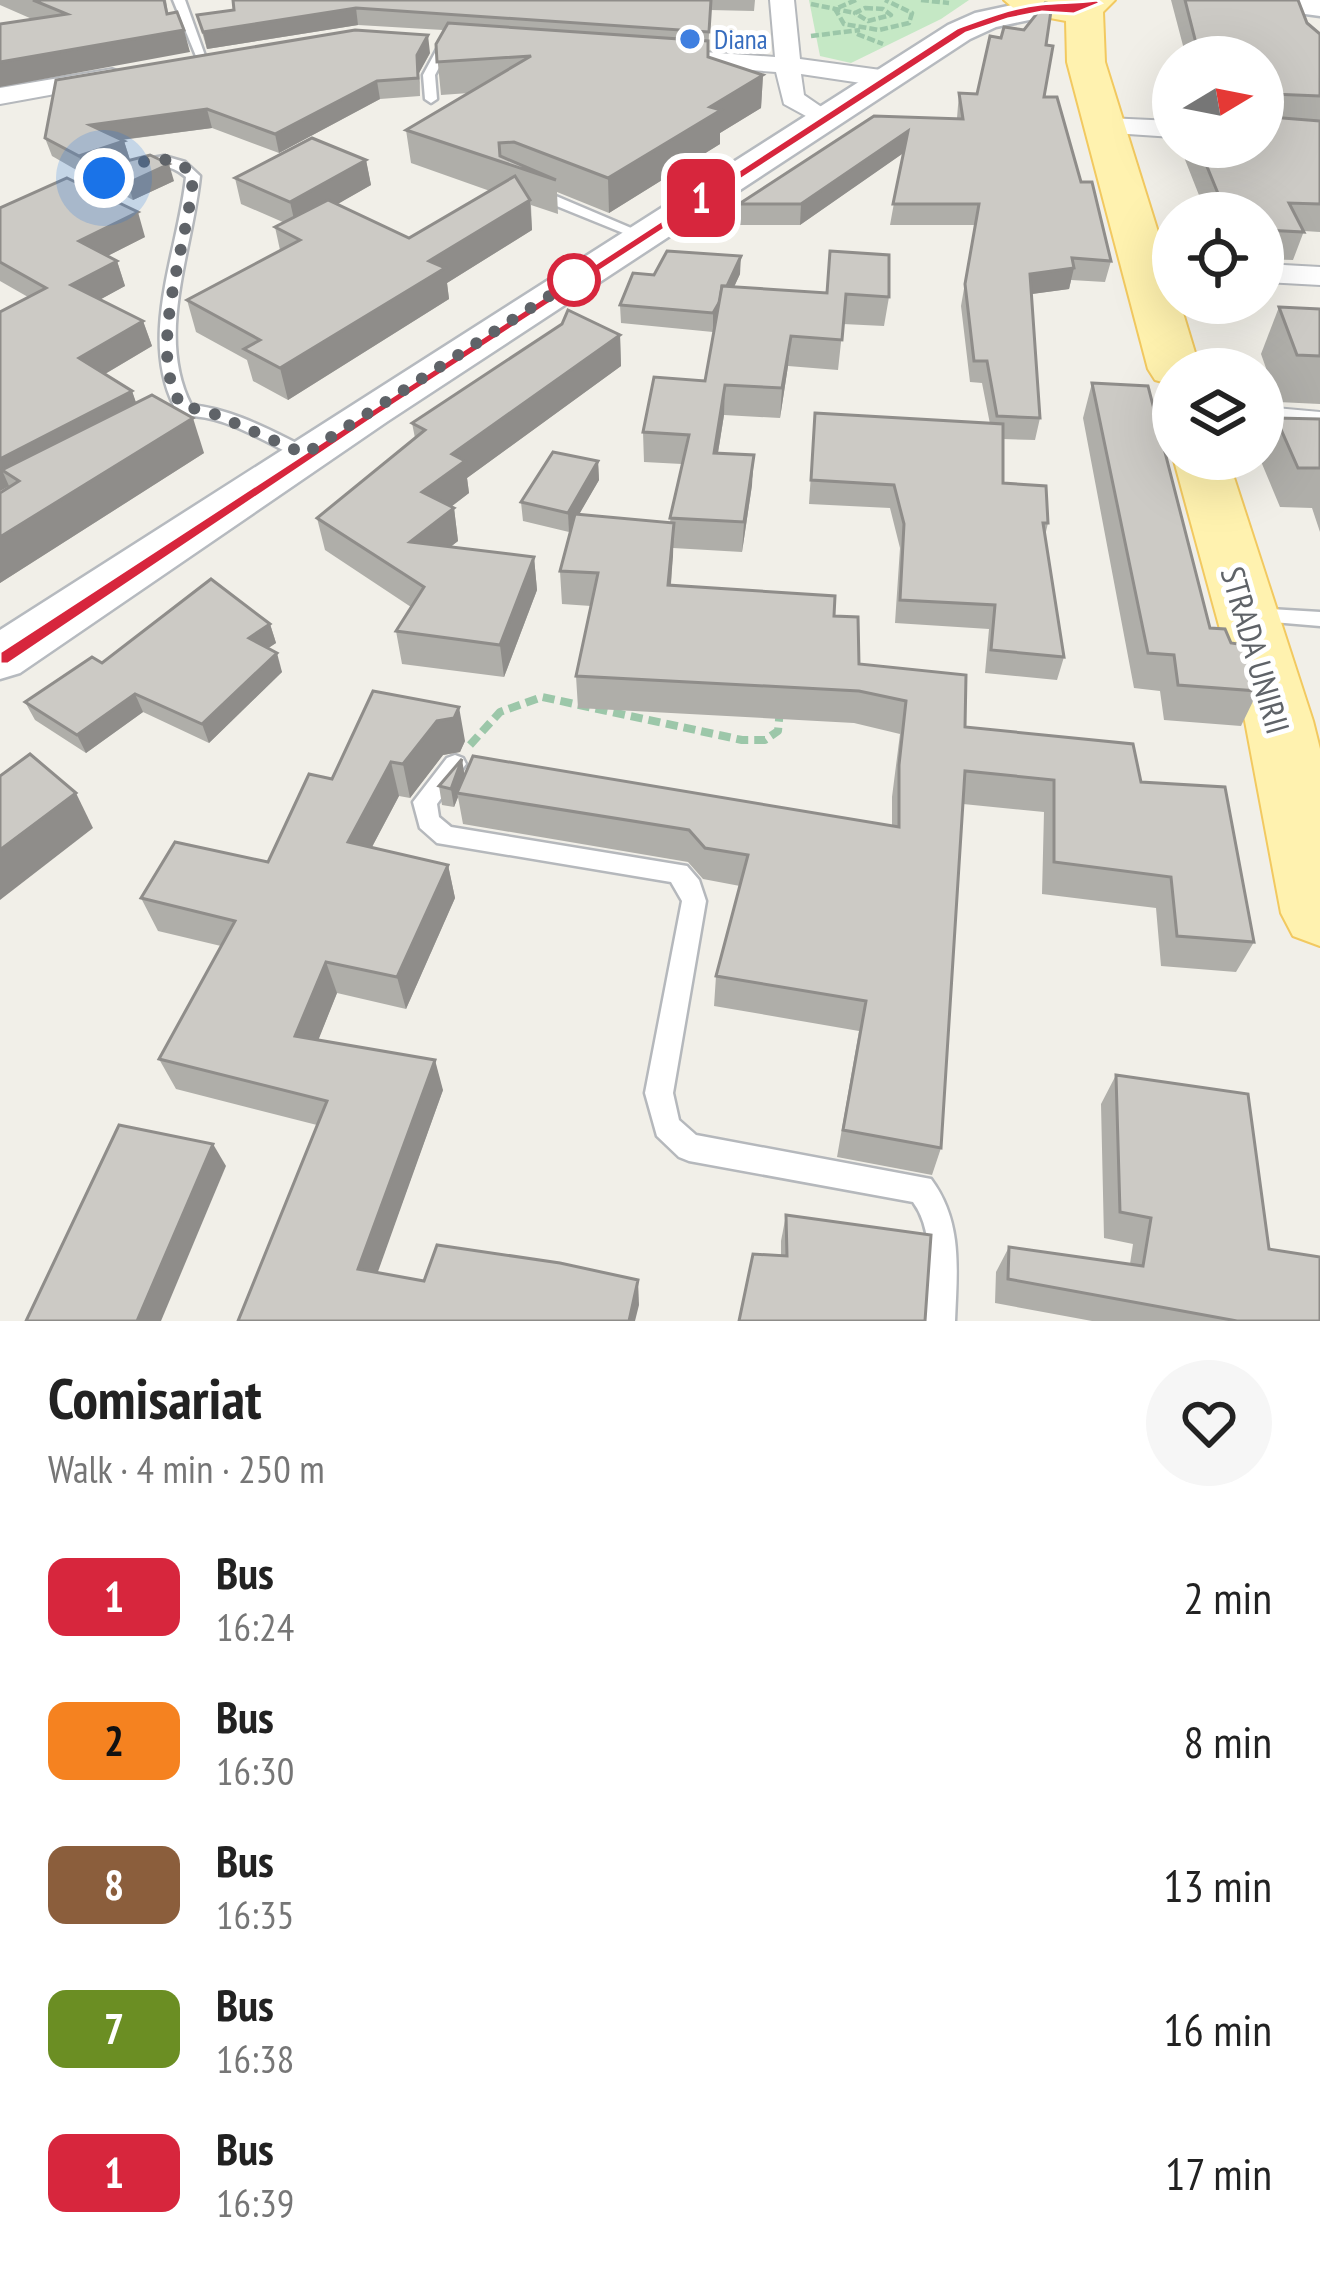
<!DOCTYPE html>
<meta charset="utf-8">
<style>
body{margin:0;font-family:"PT Sans Narrow",sans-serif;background:#f6f6f6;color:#222;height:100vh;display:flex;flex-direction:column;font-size:45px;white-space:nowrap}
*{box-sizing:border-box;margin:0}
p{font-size:39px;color:#767676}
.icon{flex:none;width:66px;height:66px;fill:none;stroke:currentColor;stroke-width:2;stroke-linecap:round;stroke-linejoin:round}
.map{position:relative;height:1321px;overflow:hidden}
.sheet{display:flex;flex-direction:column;background:#fff;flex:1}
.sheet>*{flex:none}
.badge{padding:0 24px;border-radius:18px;font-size:42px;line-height:78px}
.needle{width:78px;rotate:80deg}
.fabs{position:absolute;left:1152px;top:36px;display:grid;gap:24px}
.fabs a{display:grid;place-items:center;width:132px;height:132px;border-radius:50%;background:#fff;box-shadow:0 12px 48px #0002;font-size:60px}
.you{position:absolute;width:60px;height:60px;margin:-30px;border:9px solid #fff;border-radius:50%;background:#1a73e8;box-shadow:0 0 0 18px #1a73e833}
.map>.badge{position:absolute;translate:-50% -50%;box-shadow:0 0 0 6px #fff}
.round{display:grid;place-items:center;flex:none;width:126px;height:126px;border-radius:63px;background:#f6f6f6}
.overview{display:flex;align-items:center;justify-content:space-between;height:204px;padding:0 48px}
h1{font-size:57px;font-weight:700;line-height:90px}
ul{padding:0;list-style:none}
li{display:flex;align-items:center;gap:36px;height:144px;padding:0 48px}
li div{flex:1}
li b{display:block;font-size:45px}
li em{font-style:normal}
li .badge{min-width:132px;font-weight:700;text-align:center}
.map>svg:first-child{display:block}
.green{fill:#c5e8c5}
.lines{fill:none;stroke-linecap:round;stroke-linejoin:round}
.lane-casing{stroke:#b5b8bc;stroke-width:5}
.street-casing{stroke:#b5b8bc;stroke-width:4}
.secondary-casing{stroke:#b6babf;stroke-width:5}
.primary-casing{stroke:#f2c960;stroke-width:4}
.path-far1{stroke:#9cc7a9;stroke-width:4.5;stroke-dasharray:8 3;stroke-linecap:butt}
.path{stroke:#9cc7a9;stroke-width:8;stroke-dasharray:12 6;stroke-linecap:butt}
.lane{fill:#fff;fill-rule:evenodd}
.street{fill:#fff;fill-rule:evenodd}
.secondary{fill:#fff;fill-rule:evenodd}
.primary{fill:#fff2af;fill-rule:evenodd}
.wall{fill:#afaea9}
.shaded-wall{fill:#8f8d8a}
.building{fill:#cccac5;stroke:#8f8d8a;stroke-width:3}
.line{fill:#d7263d;stroke:#fff;stroke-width:3}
.walk{stroke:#5f6368;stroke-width:12;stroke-dasharray:0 21.6}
.shop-dot{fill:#3f7fe0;stroke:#fff;stroke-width:4.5}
.stop-dot{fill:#fff;stroke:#d7263d;stroke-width:6}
.labels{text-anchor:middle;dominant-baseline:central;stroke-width:10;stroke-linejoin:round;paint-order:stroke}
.far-shop-label{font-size:27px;fill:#366cbe;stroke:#fff;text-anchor:start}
.street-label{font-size:33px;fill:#5f6368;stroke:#fff}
</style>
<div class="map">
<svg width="1320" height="1321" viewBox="0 0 1320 1321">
<rect width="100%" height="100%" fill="#f1efe8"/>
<!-- green -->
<path class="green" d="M 809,0 L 969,0 L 941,19 L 851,63 L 820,56 Z"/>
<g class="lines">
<!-- lane casing -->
<g class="lane-casing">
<g id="lane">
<path d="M 173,0 L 185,0 L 208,64 L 198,61 Z"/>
<path d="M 443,38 L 453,41 L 435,75 L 437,99 L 431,103 L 425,99 L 423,75 Z"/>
<path d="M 164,156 L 185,162 L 200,176 C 193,249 155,335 191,405 C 234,409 273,432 311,450 L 314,454 L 311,458 L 299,458 C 261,440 216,409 172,417 L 163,412 L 174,406 C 139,335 178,251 186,177 C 150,146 101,184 66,201 L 54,198 L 124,163 Z"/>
<path d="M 527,188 L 537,188 L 650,236 L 638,239 L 527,194 Z"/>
<path d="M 1255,608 L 1320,612 L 1320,626 L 1248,620 L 1245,615 L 1248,610 Z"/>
<path d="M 455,755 L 463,758 L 466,764 L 437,804 L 439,817 L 451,827 L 687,866 L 699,880 L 706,901 L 673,1093 L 679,1120 L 696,1135 L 931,1179 C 963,1222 957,1270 955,1321 L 925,1321 C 927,1282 937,1235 913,1202 L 689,1161 L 679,1157 L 657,1136 L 645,1093 L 682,901 L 671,882 L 437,843 L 420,828 L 413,802 L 447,758 Z"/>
</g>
</g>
<!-- street casing -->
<g class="street-casing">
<g id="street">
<path d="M 770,0 L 794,0 L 800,59 L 888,71 L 901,79 L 888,87 L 801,74 L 804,95 L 839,119 L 826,127 L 784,104 L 776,72 L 662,63 L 650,56 L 662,49 L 775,57 Z"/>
<path d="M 112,69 L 121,72 L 125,77 L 121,82 L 0,104 L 0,88 Z"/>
<path d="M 1107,118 L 1173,121 L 1173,137 L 1098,132 L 1094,126 Z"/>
<path d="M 1263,264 L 1320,267 L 1320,285 L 1263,282 Z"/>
<path d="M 1263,407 L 1320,412 L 1320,434 L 1263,429 Z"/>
</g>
</g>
<!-- secondary casing -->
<g class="secondary-casing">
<g id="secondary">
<path d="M 1035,0 L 1053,1 L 1058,8 L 1053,15 L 996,27 L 970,39 L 388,421 L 20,673 L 0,679 L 0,630 L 948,25 L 975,13 Z"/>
<path d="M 1252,0 L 1320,0 L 1320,16 L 1268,9 Z"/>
</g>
</g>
<!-- primary casing -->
<g class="primary-casing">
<g id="primary">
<path d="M 1004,0 L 1115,0 L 1103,12 L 1105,62 L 1173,280 L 1173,303 L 1180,303 L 1200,369 L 1173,369 L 1173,385 L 1155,380 L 1148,369 L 1067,62 L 1066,21 L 1018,12 Z"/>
<path d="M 1173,457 L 1228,459 L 1313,721 L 1320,749 L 1320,946 L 1293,936 L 1281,913 L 1245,721 Z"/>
</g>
</g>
<!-- path-far1 -->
<g class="path-far1">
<path d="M 856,0 L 835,9 L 844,24 L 879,30 L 909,23 L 912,13 L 885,0"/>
<path d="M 921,0 L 949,3"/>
<path d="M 811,4 L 855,13"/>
<path d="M 865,8 L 883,9 L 891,15 L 868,21 L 855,13 Z"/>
<path d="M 857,34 L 883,44"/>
<path d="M 811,36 L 860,30"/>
</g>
<!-- path -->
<path class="path" d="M 470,745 L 500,712 L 542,697 L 742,740 L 765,740 L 778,731 L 780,709"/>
<!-- lane -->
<use href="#lane" class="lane"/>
<!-- street -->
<use href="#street" class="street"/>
<!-- secondary -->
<use href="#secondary" class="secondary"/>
<!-- primary -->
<use href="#primary" class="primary"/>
</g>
<!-- wall -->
<g class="wall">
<path d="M 0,0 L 166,0 L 168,14 L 190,52 L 32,19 L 0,5 Z"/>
<path d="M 233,0 L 755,0 L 754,11 L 710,10 L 708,57 L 763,75 L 761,108 L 720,133 L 720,144 L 609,213 L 557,192 L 558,214 L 531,205 L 532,230 L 447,283 L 449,299 L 288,400 L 253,381 L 247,360 L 196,332 L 187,300 L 280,250 L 275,227 L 285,223 L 241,204 L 235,178 L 366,160 L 371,185 L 337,204 L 409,238 L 490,191 L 411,163 L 406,130 L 469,93 L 441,95 L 436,44 L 443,30 L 358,25 L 207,49 L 197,15 L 234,10 Z"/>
<path d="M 1171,0 L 1298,0 L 1307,23 L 1320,34 L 1320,232 L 1304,231 L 1293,260 L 1263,259 L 1263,213 L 1206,213 L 1180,147 L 1263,147 L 1263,57 L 1186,57 Z"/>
<path d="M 1046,45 L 1044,97 L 1081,182 L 1111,261 L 1105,282 L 1071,280 L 1069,289 L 1031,294 L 1040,418 L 1035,440 L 1003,439 L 1003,483 L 1048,523 L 1045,536 L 1064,657 L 1057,680 L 985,673 L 989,629 L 895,623 L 900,548 L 890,508 L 809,504 L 815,413 L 990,424 L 982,383 L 970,382 L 961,306 L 975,225 L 890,225 L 903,153 L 800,225 L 738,225 L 739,204 L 957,118 L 959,93 L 977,94 Z"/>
<path d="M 430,53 L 419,73 L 420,96 L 380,99 L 279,153 L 212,128 L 122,140 L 124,141 L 130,160 L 174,181 L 133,200 L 105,185 L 100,170 L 85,175 L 52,156 L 45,138 Z"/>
<path d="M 0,208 L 145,237 L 107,256 L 117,261 L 125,286 L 101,299 L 143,321 L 152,346 L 105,374 L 132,391 L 136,403 L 204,453 L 0,583 L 0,493 L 9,486 L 0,491 L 0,312 L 28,297 L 0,281 Z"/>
<path d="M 740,274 L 734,287 L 889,297 L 884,326 L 843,324 L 838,370 L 788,366 L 780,418 L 724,415 L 718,453 L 752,485 L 742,552 L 673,548 L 671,585 L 834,616 L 859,664 L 965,727 L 1141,782 L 1254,942 L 1236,972 L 1161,966 L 1156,908 L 1042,894 L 1044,812 L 963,804 L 941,1148 L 932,1175 L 837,1157 L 859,1031 L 714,1006 L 716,976 L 740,886 L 703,879 L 688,862 L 463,824 L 458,797 L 454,807 L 442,805 L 439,786 L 465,775 L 892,826 L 892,797 L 900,734 L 854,723 L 578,708 L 576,676 L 591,606 L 562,604 L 560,571 L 572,527 L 569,532 L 523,521 L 521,502 L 598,461 L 599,480 L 579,514 L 670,522 L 682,464 L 644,462 L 643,432 L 705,381 L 715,328 L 713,332 L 621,323 L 620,305 L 654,275 Z"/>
<path d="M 1279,307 L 1320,309 L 1320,404 L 1278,402 L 1261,354 Z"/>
<path d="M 620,335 L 621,366 L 467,478 L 469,493 L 451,507 L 454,508 L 458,541 L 450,547 L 534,557 L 537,590 L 504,677 L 402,664 L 396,631 L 411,607 L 325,550 L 317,518 L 415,438 L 412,423 Z"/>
<path d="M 1092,383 L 1210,628 L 1231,643 L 1258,691 L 1241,726 L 1164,720 L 1160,691 L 1134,688 L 1083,418 Z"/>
<path d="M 1276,418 L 1320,419 L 1320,532 L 1312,508 L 1280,507 L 1260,459 L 1263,459 L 1263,449 Z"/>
<path d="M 270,624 L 276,643 L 268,648 L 282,672 L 209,743 L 143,712 L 86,753 L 35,720 L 25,702 L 102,663 Z"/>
<path d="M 465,741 L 460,752 L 443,755 L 410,798 L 399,796 L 372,847 L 448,865 L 455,898 L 406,1009 L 337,993 L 318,1040 L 443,1090 L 377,1272 L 424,1281 L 639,1305 L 238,1321 L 317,1125 L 176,1089 L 159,1059 L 221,946 L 158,931 L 141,898 L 268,862 L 332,779 Z"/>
<path d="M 1116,1075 L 1269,1249 L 1320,1321 L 1092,1321 L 995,1303 L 996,1272 L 1009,1247 L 1130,1264 L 1133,1244 L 1104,1238 L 1101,1104 Z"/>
<path d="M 786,1215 L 925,1321 L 781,1256 L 781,1241 Z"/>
</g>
<!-- shaded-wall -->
<g class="shaded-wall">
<path d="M 164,0 L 172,32 L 184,30 L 190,52 L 0,87 L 0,62 Z"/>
<path d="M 356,8 L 358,25 L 207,49 L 203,32 Z"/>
<path d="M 428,35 L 430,53 L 419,73 L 420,96 L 417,55 Z"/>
<path d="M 763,75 L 761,108 L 720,133 L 720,144 L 609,213 L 608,178 L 710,107 Z"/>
<path d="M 377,81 L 380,99 L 279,153 L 275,134 Z"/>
<path d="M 207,109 L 212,128 L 96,143 L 90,125 Z"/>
<path d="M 908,131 L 905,152 L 800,225 L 801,204 Z"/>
<path d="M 124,141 L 130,160 L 85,175 L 79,156 Z"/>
<path d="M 366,160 L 371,185 L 296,228 L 290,202 Z"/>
<path d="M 169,164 L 174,181 L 133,200 L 128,183 Z"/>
<path d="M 530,200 L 532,230 L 447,283 L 449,299 L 288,400 L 280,368 L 429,261 Z"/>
<path d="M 138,212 L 145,237 L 88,266 L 79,241 Z"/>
<path d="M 741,256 L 740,274 L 713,332 L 713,313 Z"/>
<path d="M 117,261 L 125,286 L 81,310 L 71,285 Z"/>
<path d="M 1074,268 L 1069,289 L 1025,295 L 1030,274 Z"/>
<path d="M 143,321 L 152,346 L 88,384 L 79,358 Z"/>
<path d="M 620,335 L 621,366 L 467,478 L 469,493 L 428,524 L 422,492 L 452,454 Z"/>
<path d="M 791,336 L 788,366 L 780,418 L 782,388 Z"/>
<path d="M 725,385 L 724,415 L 713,483 L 714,453 Z"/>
<path d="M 132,391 L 141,417 L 2,470 L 9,486 L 0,491 L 0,459 Z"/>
<path d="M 193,418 L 204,453 L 0,583 L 0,537 Z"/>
<path d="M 754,455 L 752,485 L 742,552 L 744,522 Z"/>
<path d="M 598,461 L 599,480 L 569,532 L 568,513 Z"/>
<path d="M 454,508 L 458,541 L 416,574 L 410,542 Z"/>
<path d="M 674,523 L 673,556 L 668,618 L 668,585 Z"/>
<path d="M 534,557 L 537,590 L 504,677 L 500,645 Z"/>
<path d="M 270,624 L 276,643 L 255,657 L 249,638 Z"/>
<path d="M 277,653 L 282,672 L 209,743 L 202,724 Z"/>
<path d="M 135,694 L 143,712 L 86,753 L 77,735 Z"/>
<path d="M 459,707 L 465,741 L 460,752 L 443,755 L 410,798 L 403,764 L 437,721 Z"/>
<path d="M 462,759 L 465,778 L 457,793 L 458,797 L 454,807 L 451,789 Z"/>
<path d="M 391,762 L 399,796 L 357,875 L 348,842 Z"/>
<path d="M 76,793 L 93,828 L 0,900 L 0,850 Z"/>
<path d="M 448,865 L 455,898 L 406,1009 L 397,977 Z"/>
<path d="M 326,962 L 337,993 L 308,1066 L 295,1036 Z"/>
<path d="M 435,1060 L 443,1090 L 370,1294 L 358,1269 Z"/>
<path d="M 213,1144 L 226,1166 L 161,1321 L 137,1321 Z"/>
<path d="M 638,1280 L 639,1305 L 635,1321 L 628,1321 Z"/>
</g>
<!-- building -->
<g class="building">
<path d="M 33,0 L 164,0 L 167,14 L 177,12 L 184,30 L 0,62 L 0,24 L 67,14 Z"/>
<path d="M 233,0 L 711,0 L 709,32 L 356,8 L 203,32 L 197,15 L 234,10 Z"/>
<path d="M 1185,0 L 1298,0 L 1307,23 L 1320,34 L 1320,96 L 1272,94 L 1267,98 L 1269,117 L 1320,121 L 1320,204 L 1289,203 L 1304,232 L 1263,230 L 1263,213 L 1226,213 L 1199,147 L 1263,147 L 1263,57 L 1214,57 L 1213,55 L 1198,51 Z"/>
<path d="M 1045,3 L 1052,4 L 1046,45 L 1053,46 L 1044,97 L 1057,97 L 1081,182 L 1092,182 L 1111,261 L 1072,258 L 1074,268 L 1030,274 L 1040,418 L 997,416 L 987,361 L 974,361 L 965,284 L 979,204 L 893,204 L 908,131 L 801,204 L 739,204 L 874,116 L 963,119 L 959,93 L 977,94 L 990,36 L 1001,38 L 1004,27 L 1024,30 Z"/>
<path d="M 448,23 L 708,41 L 708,57 L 763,75 L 710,107 L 721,110 L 608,178 L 514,142 L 499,143 L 500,156 L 556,180 L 406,130 L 531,56 L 437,62 L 436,44 Z"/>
<path d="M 355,30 L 428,35 L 417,55 L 418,78 L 377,81 L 275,134 L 207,109 L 90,125 L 124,141 L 79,156 L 45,138 L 56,80 Z"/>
<path d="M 312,138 L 366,160 L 290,202 L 235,178 Z"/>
<path d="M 150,155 L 169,164 L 128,183 L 99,168 Z"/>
<path d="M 515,176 L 530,200 L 429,261 L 445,268 L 280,368 L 244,349 L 260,340 L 187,300 L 300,240 L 275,227 L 328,200 L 409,238 Z"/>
<path d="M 67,178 L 138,212 L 79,241 L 117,261 L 71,285 L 143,321 L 79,358 L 132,391 L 0,459 L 0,312 L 46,288 L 0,262 L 0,208 Z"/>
<path d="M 667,251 L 741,256 L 727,286 L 722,286 L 720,301 L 713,313 L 620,305 L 633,273 L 654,275 Z"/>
<path d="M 830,251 L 889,255 L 889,297 L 846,294 L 842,340 L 791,336 L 782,388 L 725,385 L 714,453 L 754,455 L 744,522 L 670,518 L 689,435 L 643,432 L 654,377 L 705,381 L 722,286 L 827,293 Z"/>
<path d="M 1279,307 L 1320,309 L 1320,356 L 1297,355 Z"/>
<path d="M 568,310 L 620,335 L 452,454 L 465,461 L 422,492 L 454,508 L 410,542 L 534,557 L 500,645 L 396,631 L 424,587 L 317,518 L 425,430 L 412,423 L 562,324 Z"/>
<path d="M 1092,383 L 1148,386 L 1210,628 L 1225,629 L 1231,643 L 1245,645 L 1258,691 L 1178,685 L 1174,655 L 1148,653 Z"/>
<path d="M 152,395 L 193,418 L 0,537 L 0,493 L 19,481 L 2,470 Z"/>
<path d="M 815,413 L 1003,424 L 1003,483 L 1046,486 L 1048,523 L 1043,523 L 1064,657 L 991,650 L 995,605 L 900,600 L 904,524 L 894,485 L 811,480 Z"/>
<path d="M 1276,418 L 1320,419 L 1320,468 L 1298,468 Z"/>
<path d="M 553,452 L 598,461 L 568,513 L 521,502 Z"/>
<path d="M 575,514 L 674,523 L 668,585 L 835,596 L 834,616 L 858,617 L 859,664 L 966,675 L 965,727 L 1133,744 L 1141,782 L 1225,787 L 1254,942 L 1177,936 L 1171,877 L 1054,862 L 1054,780 L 965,771 L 941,1148 L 843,1130 L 866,1001 L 716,976 L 748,855 L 705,848 L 689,830 L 457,793 L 473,756 L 899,827 L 899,765 L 906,701 L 859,691 L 576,676 L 598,573 L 560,571 Z"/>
<path d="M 211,579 L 270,624 L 249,638 L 277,653 L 202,724 L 135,694 L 77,735 L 25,702 L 92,657 L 102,663 Z"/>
<path d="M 373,691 L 459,707 L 454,718 L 437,721 L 403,764 L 391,762 L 348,842 L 448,865 L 397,977 L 326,962 L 295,1036 L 435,1060 L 358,1269 L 424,1281 L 437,1245 L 560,1263 L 638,1280 L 629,1321 L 238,1321 L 327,1101 L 159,1059 L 235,921 L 141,898 L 175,842 L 268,862 L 309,774 L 332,779 Z"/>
<path d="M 30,754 L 76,793 L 0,850 L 0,776 Z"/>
<path d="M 462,759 L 451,789 L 439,786 Z"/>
<path d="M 1116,1075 L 1248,1094 L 1269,1249 L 1320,1257 L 1320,1321 L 1237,1321 L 1008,1279 L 1009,1247 L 1143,1266 L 1151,1218 L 1120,1212 Z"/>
<path d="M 119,1125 L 213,1144 L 137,1321 L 26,1321 Z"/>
<path d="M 786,1215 L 931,1235 L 925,1321 L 739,1321 L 753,1254 L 787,1256 Z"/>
</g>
<!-- line -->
<path class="line" d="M 1097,0 L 1101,3 L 1074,14 L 1042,12 L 1008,19 L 966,33 L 378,415 L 8,664 L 0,664 L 0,652 L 957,28 C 984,18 1012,7 1041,4 C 1063,2 1076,3 1097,0 Z"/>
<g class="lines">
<!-- walk -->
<path class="walk" d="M 104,178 C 131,165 170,145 193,176 C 190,238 143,356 183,407 L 205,410 L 305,454 L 574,280"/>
</g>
<!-- markers -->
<circle class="shop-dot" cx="690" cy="39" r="12"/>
<circle class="stop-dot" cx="574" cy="280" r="24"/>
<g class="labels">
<!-- far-shop labels -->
<g class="far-shop-label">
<text x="714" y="39">Diana</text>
</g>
<!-- street labels -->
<g class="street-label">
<text transform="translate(1256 650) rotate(74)">STRADA UNIRII</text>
</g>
</g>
</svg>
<div class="fabs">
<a><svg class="needle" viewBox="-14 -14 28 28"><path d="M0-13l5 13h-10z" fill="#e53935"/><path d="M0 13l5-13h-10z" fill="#767676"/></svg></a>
<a><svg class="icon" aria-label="locate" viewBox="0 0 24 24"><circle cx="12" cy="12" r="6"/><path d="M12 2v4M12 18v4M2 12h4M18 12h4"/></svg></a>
<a><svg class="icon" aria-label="layers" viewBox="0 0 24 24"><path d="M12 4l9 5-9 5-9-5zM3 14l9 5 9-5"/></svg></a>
</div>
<div class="you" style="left:104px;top:178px"></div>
<b class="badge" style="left:701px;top:198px;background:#d7263d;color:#fff">1</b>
</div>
<section class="sheet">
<div class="overview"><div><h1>Comisariat</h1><p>Walk · 4 min · 250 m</p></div><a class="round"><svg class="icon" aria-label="heart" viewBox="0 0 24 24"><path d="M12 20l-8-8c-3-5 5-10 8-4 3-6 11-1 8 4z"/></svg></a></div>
<ul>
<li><span class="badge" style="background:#d7263d;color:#fff">1</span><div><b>Bus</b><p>16:24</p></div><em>2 min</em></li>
<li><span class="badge" style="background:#f58220;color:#111">2</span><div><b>Bus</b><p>16:30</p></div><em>8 min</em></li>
<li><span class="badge" style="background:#8b5e3c;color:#fff">8</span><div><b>Bus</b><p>16:35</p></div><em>13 min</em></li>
<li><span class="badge" style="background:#6b8e23;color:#fff">7</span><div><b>Bus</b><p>16:38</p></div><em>16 min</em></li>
<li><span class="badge" style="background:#d7263d;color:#fff">1</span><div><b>Bus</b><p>16:39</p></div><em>17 min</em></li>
</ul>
</section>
